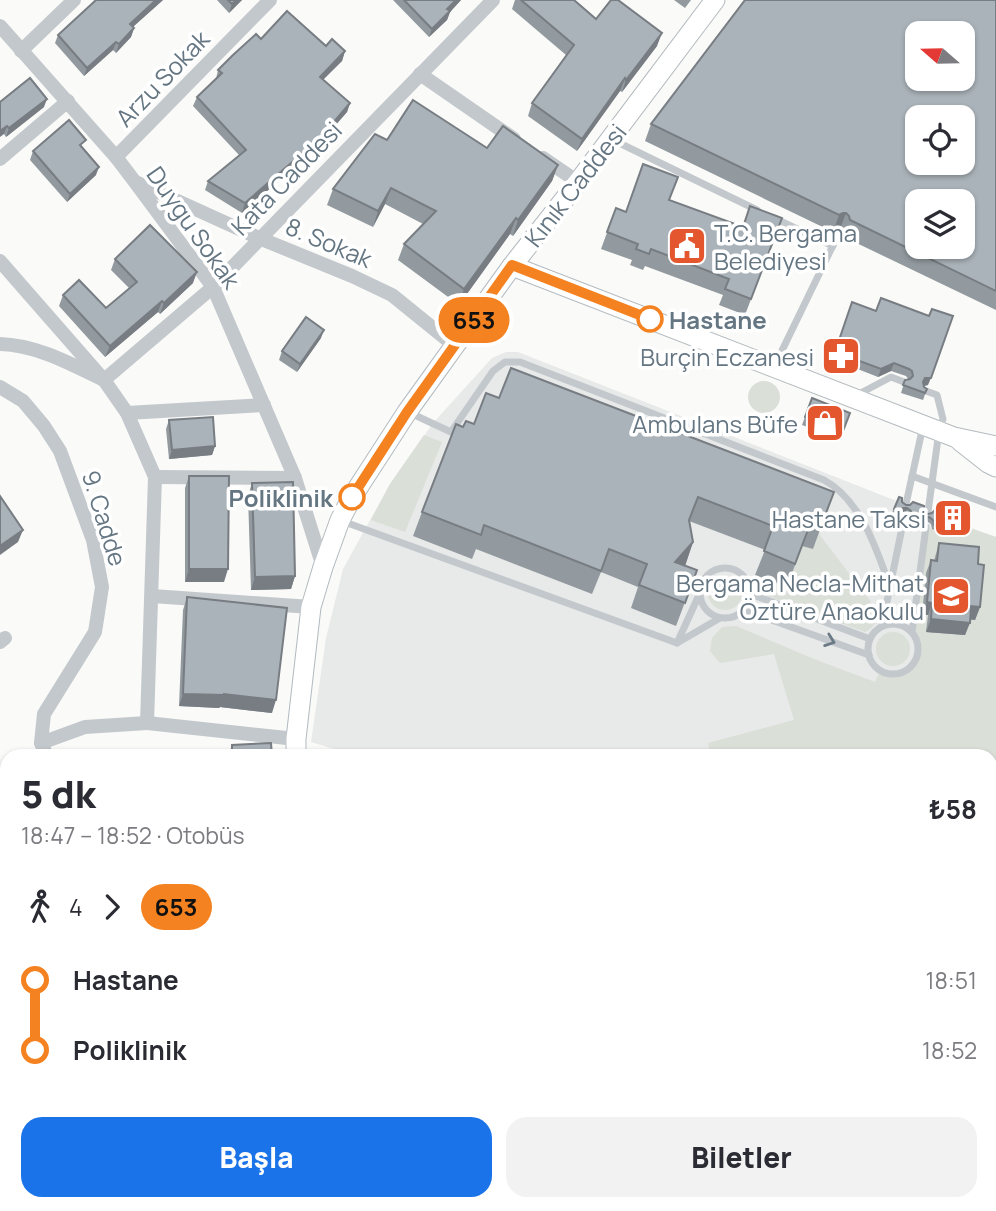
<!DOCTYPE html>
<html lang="tr">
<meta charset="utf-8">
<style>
body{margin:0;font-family:Manrope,sans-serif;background:#f2f2f3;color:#2b2b33;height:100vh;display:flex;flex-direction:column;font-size:26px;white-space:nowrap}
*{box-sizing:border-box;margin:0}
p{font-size:23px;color:#7c7c81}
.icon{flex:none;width:38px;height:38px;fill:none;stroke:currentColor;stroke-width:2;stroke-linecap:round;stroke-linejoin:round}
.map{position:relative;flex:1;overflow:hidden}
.side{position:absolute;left:0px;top:749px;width:998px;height:462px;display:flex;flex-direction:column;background:#fff;border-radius:21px 21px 0 0;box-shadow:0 2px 5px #0004}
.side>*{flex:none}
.badge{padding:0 14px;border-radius:23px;font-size:24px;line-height:46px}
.needle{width:46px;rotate:290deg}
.controls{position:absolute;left:905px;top:21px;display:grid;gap:14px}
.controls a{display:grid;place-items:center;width:70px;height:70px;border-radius:14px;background:#fff;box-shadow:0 2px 5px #0004;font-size:35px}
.map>.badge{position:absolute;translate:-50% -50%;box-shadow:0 0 0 4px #fff}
.legs{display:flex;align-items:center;gap:10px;height:77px;padding:0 21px;font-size:23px}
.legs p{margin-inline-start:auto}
.head{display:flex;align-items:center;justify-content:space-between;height:119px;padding:0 21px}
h1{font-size:38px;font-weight:800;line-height:52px}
.action{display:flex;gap:14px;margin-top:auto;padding:14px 21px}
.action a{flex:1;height:80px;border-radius:21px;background:#1a73e8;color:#fff;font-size:28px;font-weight:800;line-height:80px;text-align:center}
.action a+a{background:#f2f2f3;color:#2b2b33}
ul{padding:0 21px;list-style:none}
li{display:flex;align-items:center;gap:24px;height:70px;font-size:26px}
li i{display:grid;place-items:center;width:10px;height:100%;margin:0 9px;background:currentColor}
li i::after{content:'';width:18px;height:18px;margin:-9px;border:5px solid;border-radius:50%;background:#fff}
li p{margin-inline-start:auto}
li:first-child i{background:linear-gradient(#0000 50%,currentColor 0)}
li:last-child i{background:linear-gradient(currentColor 50%,#0000 0)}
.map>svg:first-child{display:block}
.built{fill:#e8e9e9}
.green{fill:#dadfd7}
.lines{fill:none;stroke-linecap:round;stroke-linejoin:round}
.stream{stroke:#bbc7cb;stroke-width:5}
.secondary-casing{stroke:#b3babf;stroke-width:21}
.primary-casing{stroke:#b5babe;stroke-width:23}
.lane{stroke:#c3c8cc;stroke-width:7}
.street{stroke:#c3c8cc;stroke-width:14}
.secondary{stroke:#fff;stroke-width:19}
.primary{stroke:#fff;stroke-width:21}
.wall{fill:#929a9f}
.shaded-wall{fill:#777d82}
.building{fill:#aab3b9;stroke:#777d82;stroke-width:2;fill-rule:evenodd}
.oneway{stroke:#6a7a87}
.line-1-casing{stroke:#fff;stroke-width:16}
.line-1{stroke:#f58220;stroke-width:10}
.stop-1-dot{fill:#fff;stroke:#f58220;stroke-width:3.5}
.labels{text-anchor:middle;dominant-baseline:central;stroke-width:7;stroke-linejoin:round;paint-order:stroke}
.street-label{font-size:24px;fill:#657683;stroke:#fff}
.poi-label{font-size:24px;fill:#657683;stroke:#fff;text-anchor:end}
.stop-label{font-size:24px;font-weight:bold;fill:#657683;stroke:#fff;text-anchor:start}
</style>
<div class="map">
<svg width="996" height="1211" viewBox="0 0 996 1211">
<rect width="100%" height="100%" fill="#fafaf8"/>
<!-- built -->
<path class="built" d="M 506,352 L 518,352 L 889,498 L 996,537 L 996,824 L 991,858 L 990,756 L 357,756 L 311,742 L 326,638 L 343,569 L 390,484 L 433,423 L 492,358 Z"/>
<!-- green -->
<g class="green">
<circle cx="764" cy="397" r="16"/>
<path d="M 424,435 L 442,442 L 405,532 L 371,520 L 390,484 Z"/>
<path d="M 943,519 L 996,537 L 996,824 L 991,858 L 990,756 L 711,756 L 708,743 L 794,720 L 774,654 L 720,663 L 710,651 L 712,638 L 722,627 L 736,626 L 814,659 L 875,682 L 880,671 C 908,681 928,657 912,632 L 926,527 L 938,531 Z"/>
<path d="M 819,534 L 877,610 C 878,620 875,627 865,632 L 759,593 L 754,581 L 755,575 L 787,587 L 802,546 L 813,549 Z"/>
<circle cx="725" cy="593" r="17"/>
<circle cx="893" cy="649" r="17"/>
</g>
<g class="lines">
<!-- stream -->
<g class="stream">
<path d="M 990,992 L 996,992"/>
<path d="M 379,1211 L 392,1204"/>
</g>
<!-- secondary casing -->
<g class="secondary-casing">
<g id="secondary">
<path d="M 512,266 L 954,437 L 996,446"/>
<path d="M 960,441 L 988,463 L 996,467"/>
<path d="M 296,756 L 296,739 L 311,607 L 323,567 L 340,520 L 352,497 L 407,412 L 512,266 L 578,182 L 715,0"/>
<path d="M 143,1211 L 150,1204"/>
<path d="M 230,1211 L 232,1204"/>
</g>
</g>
<!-- primary casing -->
<g class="primary-casing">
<g id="primary">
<path d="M 990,967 L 996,942"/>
<path d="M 990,1090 L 996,1063"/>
<path d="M 936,1211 L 938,1204"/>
<path d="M 965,1211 L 967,1204"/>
</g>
</g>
<!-- lane -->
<g class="lane">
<path d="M 613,140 L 757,210"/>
<path d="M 774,218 L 833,246"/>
<path d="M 774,367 L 838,235"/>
<path d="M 926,391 L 937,395 L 943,419 L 939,431 L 928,512"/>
<path d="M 857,395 L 891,377 L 904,382"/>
<path d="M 408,412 L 451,432 L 493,371 L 505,362 L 520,362 L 824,480 C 861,500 877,550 890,587"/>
<path d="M 912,476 L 996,507"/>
<path d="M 906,504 L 923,426"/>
<path d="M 342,521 L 677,643"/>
<circle cx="725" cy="593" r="25"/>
<path d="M 751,594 L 870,639"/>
<path d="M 699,595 L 677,643 L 720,618"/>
<path d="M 744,610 L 869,655"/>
<circle cx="893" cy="649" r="25"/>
<path d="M 882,626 L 904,518"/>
<path d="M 912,632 L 926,527"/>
</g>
<!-- street -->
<g class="street">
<path d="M 0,26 L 116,157 L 135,182 L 213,287 L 295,478 L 323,567"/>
<path d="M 21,51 L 74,0"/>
<path d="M 420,74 L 514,139"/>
<path d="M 116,157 L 270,0"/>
<path d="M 543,158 L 578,182"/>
<path d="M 0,159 L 68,101"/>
<path d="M 138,183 L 259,238 L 352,276 L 392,295 L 455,346"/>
<path d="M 0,261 L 104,380 L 127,413 L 155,477 L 147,723 L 296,739"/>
<path d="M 0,344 C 37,345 71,364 104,380 L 213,287 L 493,0"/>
<path d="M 0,387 L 23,401 L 44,426 L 60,451 L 93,540 L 102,587 L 95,632 L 44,714 L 41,743 L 47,756"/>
<path d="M 127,413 L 264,405"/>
<path d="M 155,477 L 295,478"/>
<path d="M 152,596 L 311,607"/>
<path d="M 0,642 L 5,638"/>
<path d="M 41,743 L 85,727 L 147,723"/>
<path d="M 0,1102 L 7,1098"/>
<path d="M 444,1204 L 468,1207 L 508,1206 L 513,1211"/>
<path d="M 848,1211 L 848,1204"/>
</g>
<!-- secondary -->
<use href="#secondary" class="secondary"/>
<!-- primary -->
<use href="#primary" class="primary"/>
</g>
<!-- wall -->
<g class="wall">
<path d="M 96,0 L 163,0 L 133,27 L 134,28 L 131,37 L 116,53 L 113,50 L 84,76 L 55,43 L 58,35 Z"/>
<path d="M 217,0 L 242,0 L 229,13 Z"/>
<path d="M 393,0 L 461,0 L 450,12 L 447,20 L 429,37 Z"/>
<path d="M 515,0 L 574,0 L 596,19 L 657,46 L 622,92 L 620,91 L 577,151 L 528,116 L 532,103 L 566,55 L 512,9 Z"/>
<path d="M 674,0 L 691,0 L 685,8 Z"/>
<path d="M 996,0 L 996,310 L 844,237 L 843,232 L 840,229 L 837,229 L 833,232 L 645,141 L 651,124 Z"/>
<path d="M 261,39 L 326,46 L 345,51 L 342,61 L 323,79 L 350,103 L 347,112 L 326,136 L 325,140 L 242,213 L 205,190 L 208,181 L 239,155 L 193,106 L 197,97 L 216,79 L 218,70 Z"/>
<path d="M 0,102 L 44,107 L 6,137 L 4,134 Z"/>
<path d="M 487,148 L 558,165 L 552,181 L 513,236 L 510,234 L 459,305 L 398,260 L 404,244 L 423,224 L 385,204 L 373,227 L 327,205 L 333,189 Z"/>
<path d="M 83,149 L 96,175 L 67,202 L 30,160 L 33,151 Z"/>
<path d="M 669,200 L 743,227 L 782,218 L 745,315 L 719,305 L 723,295 L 645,266 L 643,270 L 630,265 L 632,260 L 601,249 L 616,208 L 626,212 Z"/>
<path d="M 115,259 L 193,283 L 160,314 L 158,312 L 105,357 L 59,306 L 63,295 L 106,308 L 129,288 L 111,270 Z"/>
<path d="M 852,302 L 928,385 L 924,386 L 927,389 L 923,400 L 901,393 L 905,380 L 909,380 L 906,376 L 891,371 L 878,377 L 832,359 Z"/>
<path d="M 321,338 L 297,372 L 279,360 L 282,351 Z"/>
<path d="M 499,398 L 834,492 L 813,549 L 802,546 L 787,587 L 755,575 L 765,550 L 689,521 L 693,542 L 685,566 L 697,570 L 676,626 L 631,608 L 638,587 L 601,572 L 592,594 L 476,549 L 472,559 L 413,536 L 422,512 L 463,427 L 474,424 Z"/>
<path d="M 812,398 L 850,413 L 840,439 L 802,425 Z"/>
<path d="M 169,420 L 215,446 L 212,455 L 169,459 L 166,429 Z"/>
<path d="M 189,476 L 224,582 L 185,582 L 185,488 Z"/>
<path d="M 252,483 L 295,576 L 291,589 L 251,590 L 248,496 Z"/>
<path d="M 899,497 L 906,505 L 928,514 L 945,514 L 938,531 L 932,529 L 931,524 L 927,521 L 923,522 L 921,524 L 910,520 L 910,515 L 906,512 L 901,512 L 898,516 L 892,513 Z"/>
<path d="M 939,543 L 978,564 L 980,607 L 975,620 L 970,619 L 965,635 L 926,632 L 928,615 L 922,615 L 926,573 L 931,560 L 934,561 Z"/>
<path d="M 187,597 L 272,713 L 220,707 L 219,708 L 179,706 L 183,610 Z"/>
<path d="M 232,745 L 272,756 L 228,756 Z"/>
<path d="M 48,1204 L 113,1204 L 108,1211 L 103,1207 L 101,1211 L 43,1211 Z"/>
</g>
<!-- shaded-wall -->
<g class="shaded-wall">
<path d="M 156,0 L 163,0 L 127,32 L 130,24 Z"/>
<path d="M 236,0 L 242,0 L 229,13 L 232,4 Z"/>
<path d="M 456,0 L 461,0 L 450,12 L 447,20 L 429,37 L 432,29 L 447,9 Z"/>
<path d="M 134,28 L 131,37 L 116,53 L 119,44 Z"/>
<path d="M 662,33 L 657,46 L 622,92 L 626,80 Z"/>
<path d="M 116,42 L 113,50 L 84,76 L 87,68 Z"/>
<path d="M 345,51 L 342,61 L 317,86 L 320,77 Z"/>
<path d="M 625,78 L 620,91 L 577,151 L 582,139 Z"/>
<path d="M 47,99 L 44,107 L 6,137 L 9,128 Z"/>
<path d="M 350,103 L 347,112 L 326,136 L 325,140 L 242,213 L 245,203 L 327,130 Z"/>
<path d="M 7,126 L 4,134 L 0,137 L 0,131 Z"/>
<path d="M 558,165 L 552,181 L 513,236 L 518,220 Z"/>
<path d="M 99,167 L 96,175 L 67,202 L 70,194 Z"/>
<path d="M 391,188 L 385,204 L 373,227 L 378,211 Z"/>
<path d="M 843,213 L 846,213 L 840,229 L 837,229 L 833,232 L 839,215 Z"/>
<path d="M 516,218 L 510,234 L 459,305 L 464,289 Z"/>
<path d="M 197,272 L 193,283 L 160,314 L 164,303 Z"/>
<path d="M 162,301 L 158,312 L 105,357 L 110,346 Z"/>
<path d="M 324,330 L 321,338 L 297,372 L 300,364 Z"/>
<path d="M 894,363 L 891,371 L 878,377 L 881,369 Z"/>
<path d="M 925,378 L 931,378 L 928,385 L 923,386 L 923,382 Z"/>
<path d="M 215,446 L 212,455 L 169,459 L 172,450 Z"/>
<path d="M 903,508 L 907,508 L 906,512 L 901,512 L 898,516 L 900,512 Z"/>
<path d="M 925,517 L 929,517 L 927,521 L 923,522 L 921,524 Z"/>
<path d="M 23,530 L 18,542 L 0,555 L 0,546 Z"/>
<path d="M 693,542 L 685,566 L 675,562 Z"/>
<path d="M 189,569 L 228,569 L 224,582 L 185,582 Z"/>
<path d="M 295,576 L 291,589 L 251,590 L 255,577 Z"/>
<path d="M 927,602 L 932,603 L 928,615 L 922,615 Z"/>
<path d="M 971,606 L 980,607 L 975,620 L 967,619 Z"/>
<path d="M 931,619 L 970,623 L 965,635 L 926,632 Z"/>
<path d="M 183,694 L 224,694 L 276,700 L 272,713 L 220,707 L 219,708 L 179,706 Z"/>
<path d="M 14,1204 L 21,1204 L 14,1211 L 8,1211 Z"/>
<path d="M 101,1204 L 105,1204 L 101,1211 L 95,1211 Z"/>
</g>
<!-- building -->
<g class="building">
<path d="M 96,0 L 156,0 L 130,24 L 134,28 L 119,44 L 116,42 L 87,68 L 58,35 Z"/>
<path d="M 228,0 L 236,0 L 232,4 Z"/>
<path d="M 404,0 L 456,0 L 447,9 L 450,11 L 432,29 Z"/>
<path d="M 521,0 L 574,0 L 596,19 L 611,0 L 618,0 L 662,33 L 626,80 L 625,78 L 582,139 L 532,103 L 574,45 Z"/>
<path d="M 745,0 L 996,0 L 996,291 L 850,220 L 849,216 L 846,213 L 843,213 L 839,215 L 651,124 ZM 917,33 L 962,33 L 962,79 L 917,79 ZM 917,117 L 962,117 L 962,163 L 917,163 ZM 917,201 L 962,201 L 962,247 L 917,247 Z"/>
<path d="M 287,11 L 326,46 L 332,39 L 345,51 L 320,77 L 350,103 L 327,130 L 328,131 L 245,203 L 208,181 L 246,150 L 197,97 L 222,73 L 218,70 L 233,55 L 256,34 L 261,39 Z"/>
<path d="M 30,78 L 47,99 L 9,128 L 7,126 L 0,131 L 0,102 Z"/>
<path d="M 413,100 L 487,148 L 503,126 L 558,165 L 518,220 L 516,218 L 464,289 L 404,244 L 436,211 L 391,188 L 378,211 L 333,189 L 375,134 L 387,140 Z"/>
<path d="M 69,120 L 86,140 L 80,145 L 99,167 L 70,194 L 33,151 Z"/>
<path d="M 643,164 L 678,177 L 669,200 L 743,227 L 750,206 L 782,218 L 751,299 L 725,289 L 729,279 L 651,249 L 649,254 L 636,249 L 638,244 L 607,232 L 616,208 L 626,212 Z"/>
<path d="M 150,225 L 197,272 L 164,303 L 162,301 L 110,346 L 63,295 L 79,280 L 106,308 L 137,282 L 115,259 Z"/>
<path d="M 881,298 L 929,316 L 932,309 L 953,316 L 931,378 L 925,378 L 923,382 L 924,387 L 927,389 L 925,393 L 903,385 L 905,380 L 910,379 L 913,376 L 912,371 L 909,369 L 894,363 L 881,369 L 835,352 L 852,302 L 876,311 Z"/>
<path d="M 306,317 L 324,330 L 300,364 L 282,351 Z"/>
<path d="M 511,368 L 834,492 L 821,526 L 811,522 L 795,564 L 764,551 L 773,526 L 698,497 L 689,520 L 693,542 L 675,562 L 697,570 L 685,603 L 639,585 L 647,564 L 609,549 L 601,571 L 484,525 L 481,535 L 422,512 L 456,424 L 463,427 L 466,421 L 474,424 L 486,393 L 499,398 Z"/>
<path d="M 812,398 L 850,413 L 843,431 L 805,417 Z"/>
<path d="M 213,417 L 215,446 L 172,450 L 169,420 Z"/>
<path d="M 189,476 L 229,476 L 228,569 L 189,569 Z"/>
<path d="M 293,482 L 295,576 L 255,577 L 252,483 Z"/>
<path d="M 0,496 L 23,530 L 0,546 Z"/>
<path d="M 899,497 L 902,498 L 902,502 L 906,505 L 910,505 L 913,502 L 924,506 L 924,511 L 928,514 L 932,513 L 935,510 L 945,514 L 940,527 L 934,525 L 933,520 L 929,517 L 925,517 L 922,520 L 911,516 L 911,511 L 907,508 L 903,508 L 900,512 L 894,509 Z"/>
<path d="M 939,543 L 979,547 L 978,564 L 984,565 L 980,607 L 971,606 L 970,623 L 931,619 L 932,603 L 927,602 L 931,560 L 937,561 Z"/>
<path d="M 187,597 L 287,608 L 276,700 L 224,694 L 224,695 L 183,694 Z"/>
<path d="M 271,743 L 272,756 L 232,756 L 232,745 Z"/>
<path d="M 7,1150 L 7,1204 L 14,1204 L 8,1211 L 0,1211 L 0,1158 Z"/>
<path d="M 48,1204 L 101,1204 L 95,1211 L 43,1211 Z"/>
<path d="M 651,1204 L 681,1204 L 687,1211 L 642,1211 Z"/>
<path d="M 757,1204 L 811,1204 L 817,1211 L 751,1211 L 750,1209 Z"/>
</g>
<!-- one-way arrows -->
<defs><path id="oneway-chevron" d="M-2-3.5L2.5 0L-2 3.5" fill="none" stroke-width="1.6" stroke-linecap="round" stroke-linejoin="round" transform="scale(1.75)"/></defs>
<use class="oneway" href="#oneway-chevron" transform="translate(830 641) rotate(20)"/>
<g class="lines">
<!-- line-1 casing -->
<g class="line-1-casing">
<path id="line-1" d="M 352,497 L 407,412 L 512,265 L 650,319"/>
</g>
<!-- line-1 -->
<use href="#line-1" class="line-1"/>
</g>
<!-- icons -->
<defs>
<g id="civic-square" transform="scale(2.0125)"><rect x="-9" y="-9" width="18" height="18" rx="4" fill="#e4572e" stroke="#fff"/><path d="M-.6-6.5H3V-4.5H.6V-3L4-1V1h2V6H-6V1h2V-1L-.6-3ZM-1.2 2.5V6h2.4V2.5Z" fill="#fff"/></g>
<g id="pharmacy-square" transform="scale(2.0125)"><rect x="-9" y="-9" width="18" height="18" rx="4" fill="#e4572e" stroke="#fff"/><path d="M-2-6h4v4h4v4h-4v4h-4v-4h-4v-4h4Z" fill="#fff"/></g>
<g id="shop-square" transform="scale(2.0125)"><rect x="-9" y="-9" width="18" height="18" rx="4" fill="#e4572e" stroke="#fff"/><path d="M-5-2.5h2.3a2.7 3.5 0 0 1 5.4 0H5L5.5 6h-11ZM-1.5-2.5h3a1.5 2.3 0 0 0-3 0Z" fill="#fff"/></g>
<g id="building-square" transform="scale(2.0125)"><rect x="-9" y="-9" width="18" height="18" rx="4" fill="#e4572e" stroke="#fff"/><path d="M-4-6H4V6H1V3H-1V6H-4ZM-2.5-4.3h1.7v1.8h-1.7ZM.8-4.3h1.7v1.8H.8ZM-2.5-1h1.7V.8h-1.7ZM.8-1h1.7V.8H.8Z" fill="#fff"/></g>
<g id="school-square" transform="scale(2.0125)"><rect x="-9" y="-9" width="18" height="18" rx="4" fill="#e4572e" stroke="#fff"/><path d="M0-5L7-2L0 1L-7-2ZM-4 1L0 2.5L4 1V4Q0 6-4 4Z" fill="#fff"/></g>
</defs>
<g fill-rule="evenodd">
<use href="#civic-square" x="687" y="246"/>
<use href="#pharmacy-square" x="841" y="356"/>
<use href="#shop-square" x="825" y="423"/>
<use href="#building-square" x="953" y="518"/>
<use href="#school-square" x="951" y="596"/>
</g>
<!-- markers -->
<g class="stop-1-dot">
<circle cx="650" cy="319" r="12"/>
<circle cx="352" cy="497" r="12"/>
</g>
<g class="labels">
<!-- street labels -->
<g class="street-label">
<text transform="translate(162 78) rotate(-46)">Arzu Sokak</text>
<text transform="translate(286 178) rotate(-46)">Kata Caddesi</text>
<text transform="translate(575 185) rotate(-52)">Kınık Caddesi</text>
<text transform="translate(194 227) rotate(55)">Duygu Sokak</text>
<text transform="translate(329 242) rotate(23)">8. Sokak</text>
<text transform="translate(105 518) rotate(73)">9. Cadde</text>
</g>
<!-- poi labels -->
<g class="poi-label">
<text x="714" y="232" text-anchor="start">T.C. Bergama<tspan x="714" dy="28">Belediyesi</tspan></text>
<text x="814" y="356">Burçin Eczanesi</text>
<text x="798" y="423">Ambulans Büfe</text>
<text x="926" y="518">Hastane Taksi</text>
<text x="924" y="582">Bergama Necla-Mithat<tspan x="924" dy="28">Öztüre Anaokulu</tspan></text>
</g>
<!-- stop labels -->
<g class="stop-label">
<text x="669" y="319">Hastane</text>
<text x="333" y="497" text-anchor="end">Poliklinik</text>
</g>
</g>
</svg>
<div class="controls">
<a><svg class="needle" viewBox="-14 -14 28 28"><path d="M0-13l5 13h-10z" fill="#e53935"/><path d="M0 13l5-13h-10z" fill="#7c7c81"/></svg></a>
<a><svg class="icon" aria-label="locate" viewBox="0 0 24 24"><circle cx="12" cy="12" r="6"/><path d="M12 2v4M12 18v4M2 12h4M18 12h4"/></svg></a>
<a><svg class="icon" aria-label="layers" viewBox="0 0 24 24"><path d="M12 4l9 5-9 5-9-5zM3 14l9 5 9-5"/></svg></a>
</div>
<b class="badge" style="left:474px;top:320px;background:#f58220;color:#111">653</b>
<section class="side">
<div class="head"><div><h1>5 dk</h1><p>18:47 – 18:52 · Otobüs</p></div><b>₺58</b></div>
<div class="legs"><svg class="icon" aria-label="walk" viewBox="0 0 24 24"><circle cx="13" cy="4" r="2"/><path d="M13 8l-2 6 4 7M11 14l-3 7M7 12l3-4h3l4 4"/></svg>4<svg class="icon" aria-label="forward" viewBox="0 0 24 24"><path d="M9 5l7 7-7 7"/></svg><b class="badge" style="background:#f58220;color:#111">653</b></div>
<ul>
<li><i style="color:#f58220"></i><b>Hastane</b><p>18:51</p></li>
<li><i style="color:#f58220"></i><b>Poliklinik</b><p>18:52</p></li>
</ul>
<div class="action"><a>Başla</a><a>Biletler</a></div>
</section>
</div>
